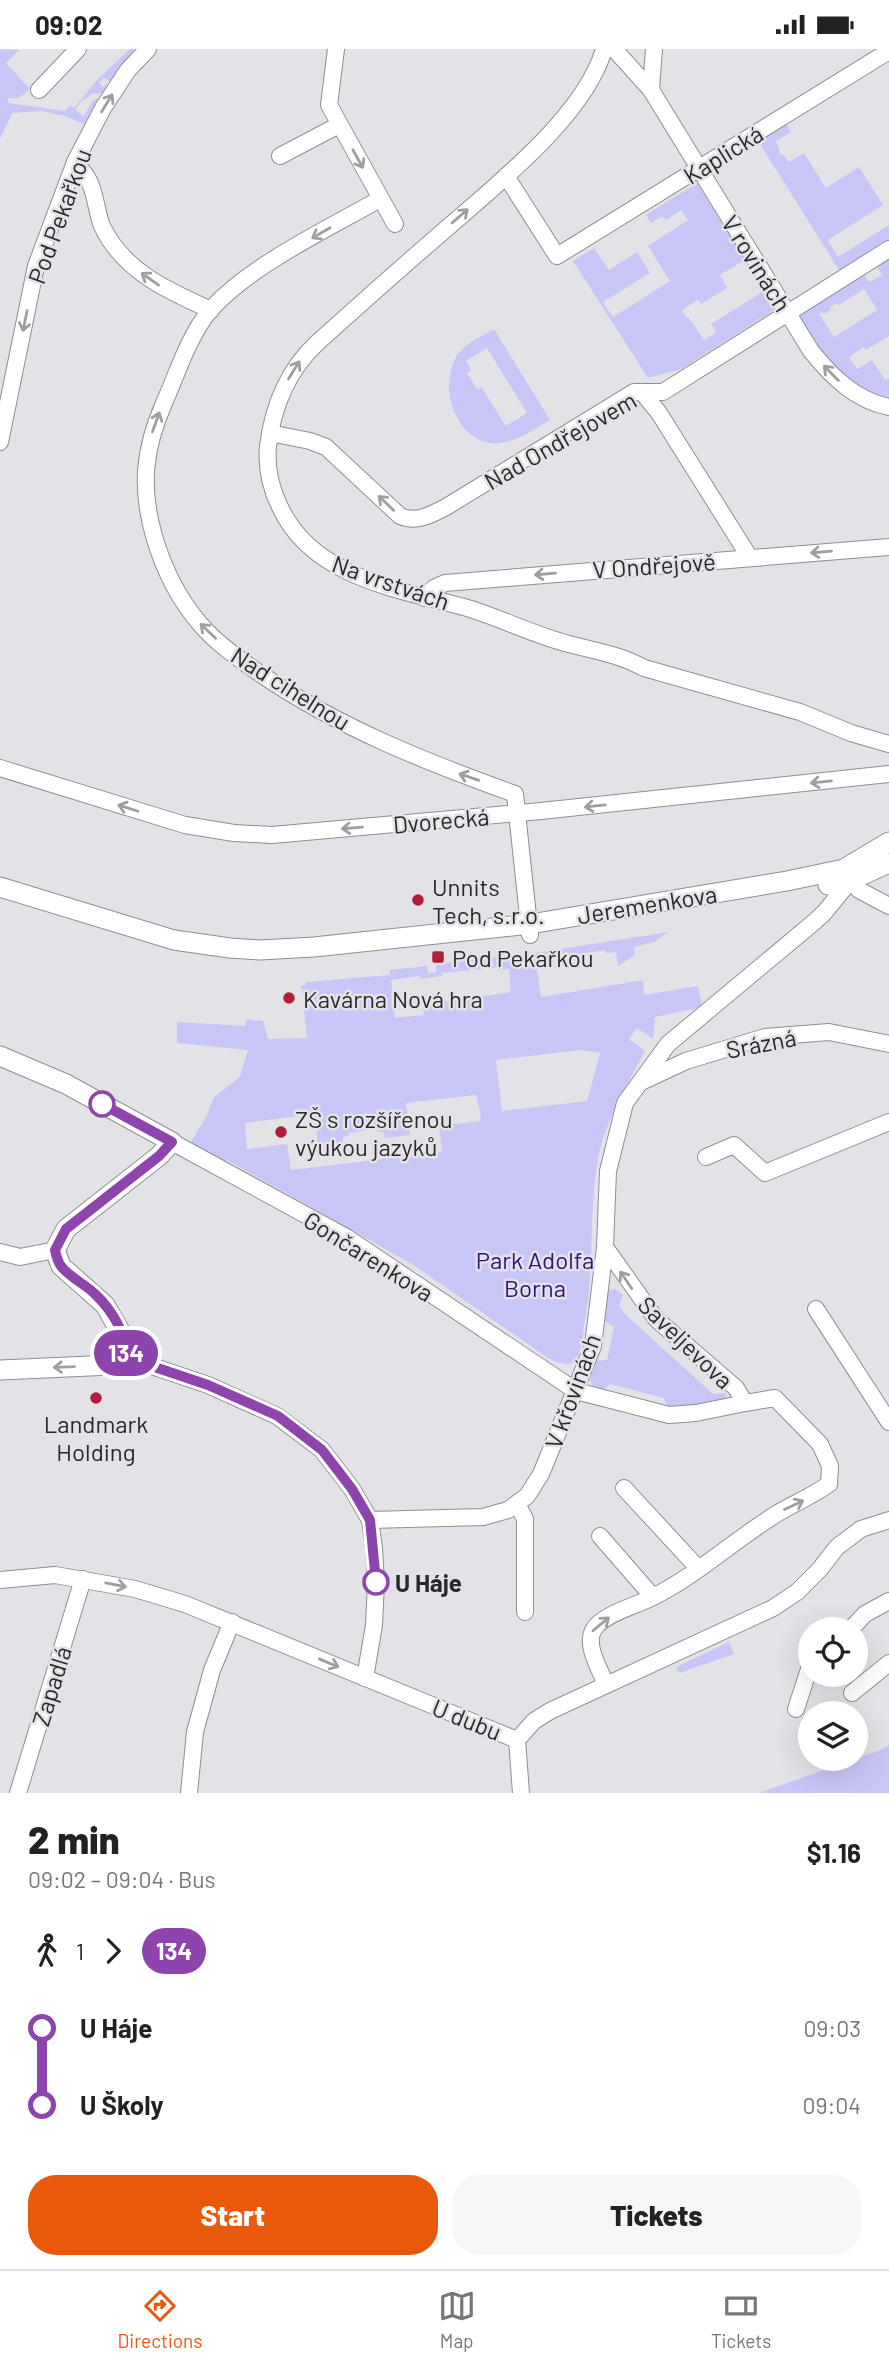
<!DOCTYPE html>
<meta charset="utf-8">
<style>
body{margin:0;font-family:Barlow,sans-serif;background:#f6f6f6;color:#222;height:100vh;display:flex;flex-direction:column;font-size:26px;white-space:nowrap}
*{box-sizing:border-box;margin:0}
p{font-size:23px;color:#767676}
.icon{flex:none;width:38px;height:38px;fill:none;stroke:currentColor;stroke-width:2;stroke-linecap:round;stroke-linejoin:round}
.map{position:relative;height:1744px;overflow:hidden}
.panel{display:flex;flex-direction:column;background:#fff;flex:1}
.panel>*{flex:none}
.badge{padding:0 14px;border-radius:23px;font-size:24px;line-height:46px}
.controls{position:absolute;left:798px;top:1568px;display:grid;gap:14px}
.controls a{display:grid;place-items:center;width:70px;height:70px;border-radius:50%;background:#fff;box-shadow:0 7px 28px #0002;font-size:35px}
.map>.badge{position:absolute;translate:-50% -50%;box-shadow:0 0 0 4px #fff}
.legs{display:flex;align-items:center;gap:10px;height:77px;padding:0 28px;font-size:23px}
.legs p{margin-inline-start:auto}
.overview{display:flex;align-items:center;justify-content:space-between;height:119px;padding:0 28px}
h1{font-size:38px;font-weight:800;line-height:52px}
.cta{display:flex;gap:14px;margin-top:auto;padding:14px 28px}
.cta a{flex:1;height:80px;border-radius:28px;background:#ea580c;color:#fff;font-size:28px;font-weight:800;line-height:80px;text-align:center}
.cta a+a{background:#f6f6f6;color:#222}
ul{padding:0 28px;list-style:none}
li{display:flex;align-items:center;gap:24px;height:77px;font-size:26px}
li i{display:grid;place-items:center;width:10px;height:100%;margin:0 9px;background:currentColor}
li i::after{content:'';width:18px;height:18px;margin:-9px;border:5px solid;border-radius:50%;background:#fff}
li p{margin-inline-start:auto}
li:first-child i{background:linear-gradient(#0000 50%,currentColor 0)}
li:last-child i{background:linear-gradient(currentColor 50%,#0000 0)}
.status{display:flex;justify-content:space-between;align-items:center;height:49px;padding:0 35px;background:#fff;direction:ltr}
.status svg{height:19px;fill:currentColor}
.tab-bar{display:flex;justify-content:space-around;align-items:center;height:98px;border-top:2px solid #e0e0e0;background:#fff;font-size:19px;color:#767676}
.tab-bar a{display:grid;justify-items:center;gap:4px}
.tab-bar .on{color:#ea580c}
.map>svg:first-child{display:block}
.green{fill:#c8c6f7;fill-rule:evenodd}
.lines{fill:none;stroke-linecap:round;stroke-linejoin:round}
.minor-casing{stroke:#8f8f93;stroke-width:18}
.tertiary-casing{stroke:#8f8f93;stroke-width:21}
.minor{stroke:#fff;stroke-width:16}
.tertiary{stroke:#fff;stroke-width:19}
.oneway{stroke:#9f9fa0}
.line-1-casing{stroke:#fff;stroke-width:16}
.line-1{stroke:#8e44ad;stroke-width:10}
.poi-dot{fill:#b01d3a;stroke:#e2e2e7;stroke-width:2.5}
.stop-1-dot{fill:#fff;stroke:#8e44ad;stroke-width:3.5}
.labels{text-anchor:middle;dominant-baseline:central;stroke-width:5;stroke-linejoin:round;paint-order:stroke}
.street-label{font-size:24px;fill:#29292b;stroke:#e2e2e7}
.poi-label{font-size:24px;fill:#29292b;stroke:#e2e2e7;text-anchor:start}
.park-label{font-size:24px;fill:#301278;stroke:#e2e2e7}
.stop-label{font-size:24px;font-weight:bold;fill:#29292b;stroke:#e2e2e7;text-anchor:start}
</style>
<div class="status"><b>09:02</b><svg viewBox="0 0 49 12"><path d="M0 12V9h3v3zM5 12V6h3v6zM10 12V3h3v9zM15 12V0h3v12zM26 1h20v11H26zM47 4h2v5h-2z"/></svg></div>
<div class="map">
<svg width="889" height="1744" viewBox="0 0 889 1744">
<rect width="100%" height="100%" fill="#e2e2e7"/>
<!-- green -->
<g class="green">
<path d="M 0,0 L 19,1 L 6,14 L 30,40 L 19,49 L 8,49 L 8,54 L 65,62 L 70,56 L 74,59 L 96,32 L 130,0 L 135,0 L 110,32 L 104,29 L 99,34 L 103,38 L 108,34 L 102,44 L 91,45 L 85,51 L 83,50 L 75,60 L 83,67 L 91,56 L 92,52 L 98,49 L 84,75 L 65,67 L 41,62 L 12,64 L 0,90 Z"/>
<path d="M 786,75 L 791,83 L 776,92 L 781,106 L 784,106 L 789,113 L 804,104 L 826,139 L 859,118 L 883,156 L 828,191 L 838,208 L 889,176 L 889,190 L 839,221 L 758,92 Z"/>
<path d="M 697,134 L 745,211 L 720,226 L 727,239 L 701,255 L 698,251 L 682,261 L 687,269 L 689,269 L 704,291 L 716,283 L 711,275 L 764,242 L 776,260 L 681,320 L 648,329 L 573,212 L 594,199 L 609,221 L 637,203 L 650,224 L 603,253 L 613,268 L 670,232 L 648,197 L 688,171 L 681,161 L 666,171 L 662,167 L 651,174 L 646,166 Z"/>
<path d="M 889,208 L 889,287 L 866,301 L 864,298 L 849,308 L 857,320 L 872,311 L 885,331 L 889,329 L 889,348 C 841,337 822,304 798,265 L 863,224 L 869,233 L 882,226 L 876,216 ZM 864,240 L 877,261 L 834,288 L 819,265 L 822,263 L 824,265 L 831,261 L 830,258 L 837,254 L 839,256 Z"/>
<path d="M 494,280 L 550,371 C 537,378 521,390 506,393 C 461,404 437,344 455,310 C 462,296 481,287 494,280 ZM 487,299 L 527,364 L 506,377 L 481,338 L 477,340 L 467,324 L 471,321 L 466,312 Z"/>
<path d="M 668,883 L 654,893 L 634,898 L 635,906 L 618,917 L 616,903 L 606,904 L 605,901 L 546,910 L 546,913 L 536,915 L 541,948 L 643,931 L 644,946 L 698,937 L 702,958 L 655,968 L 653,990 L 637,979 L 629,990 L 645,1002 C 627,1036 605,1072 598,1110 C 588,1165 595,1222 584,1277 C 583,1287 582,1300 577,1309 C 571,1319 557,1314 548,1309 L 412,1215 L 227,1111 L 225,1114 L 191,1093 L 207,1066 L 214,1048 L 240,1028 L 248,1001 L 177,994 L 177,973 L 245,977 L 246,971 L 263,972 L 268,990 L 307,989 L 302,940 L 300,937 L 305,936 L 306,933 L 390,926 L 390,921 L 427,917 L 428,924 L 436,923 L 436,915 L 529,905 ZM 498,918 L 498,921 L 509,920 L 511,943 L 446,953 L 444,947 L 422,950 L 424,966 L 395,969 L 391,931 L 419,927 L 420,930 L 442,927 L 442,924 ZM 581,1001 L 600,1004 L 587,1052 L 502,1062 L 496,1011 ZM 476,1046 L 481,1068 L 480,1072 L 439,1077 L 442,1103 L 291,1121 L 287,1095 L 247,1100 L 245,1074 L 315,1065 L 318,1097 L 343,1094 L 343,1088 L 348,1087 L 349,1084 L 378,1080 L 378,1083 L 384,1083 L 385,1089 L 410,1086 L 406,1054 Z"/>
<path d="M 615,1240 L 623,1246 L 619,1257 L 627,1267 L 713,1345 L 726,1344 L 726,1351 L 668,1359 L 664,1349 L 610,1335 L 601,1343 C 587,1336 589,1325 592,1312 L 607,1311 L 614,1278 L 602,1270 L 604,1248 L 609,1241 Z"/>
<path d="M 729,1593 L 734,1605 L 679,1624 L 676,1621 L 678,1617 Z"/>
<path d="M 889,1696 L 889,1744 L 759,1744 L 880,1701 Z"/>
</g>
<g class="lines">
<!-- minor casing -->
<g class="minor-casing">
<g id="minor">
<path d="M 336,0 L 329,56 L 395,175"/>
<path d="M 604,0 C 585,68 491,140 438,187 C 397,222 357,258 317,294 C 288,321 273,358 268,397 C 266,419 270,438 280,458 C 312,528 397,540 464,558 C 499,568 533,586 569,595 C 595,602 619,605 644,619 L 800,663 L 851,684 L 889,695"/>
<path d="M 614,0 L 651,41 L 811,302 C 832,328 855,351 889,358"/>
<path d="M 39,41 L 78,0"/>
<path d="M 651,41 L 654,0"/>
<path d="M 280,107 L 339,76"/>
<path d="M 75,113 C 79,119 85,124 88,130 C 96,144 96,162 102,177 C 123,222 168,242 211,261"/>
<path d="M 506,127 L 557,207 L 889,2"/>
<path d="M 380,150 C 329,179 251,216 212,259 C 189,285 178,323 164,354 C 144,400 140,438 154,487 C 163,518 179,551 201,576 C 217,595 241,611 262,626 C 340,679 426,713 515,745 L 530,886"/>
<path d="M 642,343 L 659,364 L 750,509"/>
<path d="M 270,384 L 310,392 L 326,398 L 400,467 C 416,474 431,466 446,458 L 634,343 L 663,343 L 889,200"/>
<path d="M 0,393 L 36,217 L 75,113 L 103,59 L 128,21 L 148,0"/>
<path d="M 424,549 L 434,539 L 445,534 L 889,498"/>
<path d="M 0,719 L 185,776 L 234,784 L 272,786 L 541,762 L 889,725"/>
<path d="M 846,823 L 859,841 L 889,857"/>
<path d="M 641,1033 L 686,1012 L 765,988 L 829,983 L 889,995"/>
<path d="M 172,1093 L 346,1188 L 576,1342 L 669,1366 L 696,1364 L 745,1354"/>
<path d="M 706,1108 L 734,1096 L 765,1124 L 889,1073"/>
<path d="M 605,1198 L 656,1270 L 736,1339 L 745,1354 L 775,1349 L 820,1395 L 830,1417 L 829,1435 C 812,1447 795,1454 778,1464 C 734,1491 695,1528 649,1550 C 634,1557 602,1566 594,1580 C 584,1595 600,1621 606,1635"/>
<path d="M 0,1203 L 20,1208 L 55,1201"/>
<path d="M 816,1260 L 889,1373"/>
<path d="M 125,1308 L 208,1336 L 277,1367 L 322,1401 L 352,1440 L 370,1471 L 374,1499 L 376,1533 L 374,1576 L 365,1629"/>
<path d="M 624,1439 L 698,1519"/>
<path d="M 517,1455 L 525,1470 L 525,1563"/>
<path d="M 370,1471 L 483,1468 L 508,1461 L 527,1447 L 541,1425 L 593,1297 L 605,1198 L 608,1122 L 625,1054 L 668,995 L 813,874 L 824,864 L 851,831"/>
<path d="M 600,1487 L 653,1548"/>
<path d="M 0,1531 L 55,1526 L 135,1540 L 185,1555 L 517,1691"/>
<path d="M 851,1580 L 865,1565 L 889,1552"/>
<path d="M 852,1644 L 889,1614"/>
<path d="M 796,1660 L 810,1617"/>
<path d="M 517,1691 L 534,1672 L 550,1662 L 773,1559 L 797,1543 L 820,1520 L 837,1498 L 861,1480 L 889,1471"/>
<path d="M 517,1691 L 521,1744"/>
<path d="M 18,1744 L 83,1530"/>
<path d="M 189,1744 L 195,1683 L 212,1621 L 232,1573"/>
</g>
</g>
<!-- tertiary casing -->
<g class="tertiary-casing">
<g id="tertiary">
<path d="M 828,836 L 851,831 L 889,814"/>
<path d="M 0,838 L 174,891 L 230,899 L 260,901 L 314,898 L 530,875 L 787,832 L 844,820 L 889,793"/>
<path d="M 0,1007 L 66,1035 L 172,1093 L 159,1107 L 66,1180 L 55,1201 L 61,1217 L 105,1256 L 121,1284 L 127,1299 L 125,1308 L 112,1316 L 0,1321"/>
</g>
</g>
<!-- minor -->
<use href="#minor" class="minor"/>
<!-- tertiary -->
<use href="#tertiary" class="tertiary"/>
</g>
<!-- one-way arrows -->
<defs><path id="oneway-shaft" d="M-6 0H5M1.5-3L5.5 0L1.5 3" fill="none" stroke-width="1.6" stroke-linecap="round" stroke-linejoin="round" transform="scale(1.75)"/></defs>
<g class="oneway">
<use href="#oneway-shaft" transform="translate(107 54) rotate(-58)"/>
<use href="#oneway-shaft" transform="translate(358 110) rotate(61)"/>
<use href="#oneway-shaft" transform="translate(460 167) rotate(-41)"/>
<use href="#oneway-shaft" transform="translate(321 184) rotate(150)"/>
<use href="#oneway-shaft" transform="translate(150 230) rotate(-145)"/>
<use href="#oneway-shaft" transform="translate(25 272) rotate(102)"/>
<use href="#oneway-shaft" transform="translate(294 321) rotate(-58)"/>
<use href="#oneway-shaft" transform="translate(831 324) rotate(-135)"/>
<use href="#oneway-shaft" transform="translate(156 373) rotate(-70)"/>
<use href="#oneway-shaft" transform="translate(386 454) rotate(-136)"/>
<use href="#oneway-shaft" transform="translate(821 503) rotate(175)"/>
<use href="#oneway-shaft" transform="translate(545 525) rotate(175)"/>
<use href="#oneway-shaft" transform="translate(208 582) rotate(-136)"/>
<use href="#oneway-shaft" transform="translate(469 728) rotate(-161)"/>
<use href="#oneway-shaft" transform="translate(821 733) rotate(174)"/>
<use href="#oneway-shaft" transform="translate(595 757) rotate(174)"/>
<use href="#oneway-shaft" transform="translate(128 759) rotate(-162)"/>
<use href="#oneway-shaft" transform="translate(352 779) rotate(175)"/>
<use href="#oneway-shaft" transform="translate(626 1231) rotate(-124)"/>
<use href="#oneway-shaft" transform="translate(64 1318) rotate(178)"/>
<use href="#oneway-shaft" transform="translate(794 1456) rotate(-25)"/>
<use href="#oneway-shaft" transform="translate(116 1536) rotate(11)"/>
<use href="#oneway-shaft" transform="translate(601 1575) rotate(-40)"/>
<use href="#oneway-shaft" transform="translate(329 1614) rotate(23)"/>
</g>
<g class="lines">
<!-- line-1 casing -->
<g class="line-1-casing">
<path id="line-1" d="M 102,1055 L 172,1093 L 159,1107 L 66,1180 L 55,1201 C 56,1206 58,1213 61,1217 C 69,1228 85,1235 95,1245 C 110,1259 129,1287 125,1308 L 208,1336 L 278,1367 L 322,1401 L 352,1440 L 370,1471 L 376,1533"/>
</g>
<!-- line-1 -->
<use href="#line-1" class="line-1"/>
</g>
<!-- markers -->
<g class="poi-dot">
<circle cx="418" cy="851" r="7"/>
<rect x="431" y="901" width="14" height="14" rx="3.5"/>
<circle cx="289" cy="949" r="7"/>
<circle cx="281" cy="1083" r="7"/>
<circle cx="96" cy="1349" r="7"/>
</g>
<g class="stop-1-dot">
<circle cx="102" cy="1055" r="12"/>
<circle cx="376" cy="1533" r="12"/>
</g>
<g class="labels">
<!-- street labels -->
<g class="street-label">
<text transform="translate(723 105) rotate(-32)">Kaplická</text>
<text transform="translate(59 167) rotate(-70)">Pod Pekařkou</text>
<text transform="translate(757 214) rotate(58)">V rovinách</text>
<text transform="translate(560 391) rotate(-30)">Nad Ondřejovem</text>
<text transform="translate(654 516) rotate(-4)">V Ondřejově</text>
<text transform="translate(391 533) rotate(19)">Na vrstvách</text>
<text transform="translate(291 639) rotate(32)">Nad cihelnou</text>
<text transform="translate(441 771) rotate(-5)">Dvorecká</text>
<text transform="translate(647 855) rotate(-9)">Jeremenkova</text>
<text transform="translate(761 994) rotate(-11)">Srázná</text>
<text transform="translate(369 1207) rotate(32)">Gončarenkova</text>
<text transform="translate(686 1293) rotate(44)">Saveljevova</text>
<text transform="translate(572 1342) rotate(-70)">V křovinách</text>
<text transform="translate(51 1637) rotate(-73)">Zapadlá</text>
<text transform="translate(467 1670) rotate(22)">U dubu</text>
</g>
<!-- poi labels -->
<g class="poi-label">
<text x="432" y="837">Unnits<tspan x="432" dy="28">Tech, s.r.o.</tspan></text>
<text x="452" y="908">Pod Pekařkou</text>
<text x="303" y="949">Kavárna Nová hra</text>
<text x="295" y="1069">ZŠ s rozšířenou<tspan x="295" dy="28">výukou jazyků</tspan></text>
<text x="96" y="1374" text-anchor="middle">Landmark<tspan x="96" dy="28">Holding</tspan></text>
</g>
<!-- park labels -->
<g class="park-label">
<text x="535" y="1210">Park Adolfa<tspan x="535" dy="28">Borna</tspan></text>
</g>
<!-- stop labels -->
<g class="stop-label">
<text x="395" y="1533">U Háje</text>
</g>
</g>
</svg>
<div class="controls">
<a><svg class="icon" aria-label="locate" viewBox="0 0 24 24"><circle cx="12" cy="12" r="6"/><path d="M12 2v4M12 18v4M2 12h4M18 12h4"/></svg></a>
<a><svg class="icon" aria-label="layers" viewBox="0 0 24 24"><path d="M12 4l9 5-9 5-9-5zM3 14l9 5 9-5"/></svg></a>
</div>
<b class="badge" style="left:126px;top:1304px;background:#8e44ad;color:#fff">134</b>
</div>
<section class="panel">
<div class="overview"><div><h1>2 min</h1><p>09:02 – 09:04 · Bus</p></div><b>$1.16</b></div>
<div class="legs"><svg class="icon" aria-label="walk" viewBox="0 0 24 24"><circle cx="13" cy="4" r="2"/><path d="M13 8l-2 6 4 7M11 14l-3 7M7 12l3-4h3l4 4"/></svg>1<svg class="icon" aria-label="forward" viewBox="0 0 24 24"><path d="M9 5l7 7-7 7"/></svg><b class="badge" style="background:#8e44ad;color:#fff">134</b></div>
<ul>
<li><i style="color:#8e44ad"></i><b>U Háje</b><p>09:03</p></li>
<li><i style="color:#8e44ad"></i><b>U Školy</b><p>09:04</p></li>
</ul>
<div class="cta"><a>Start</a><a>Tickets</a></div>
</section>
<nav class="tab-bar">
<a class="on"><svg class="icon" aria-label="directions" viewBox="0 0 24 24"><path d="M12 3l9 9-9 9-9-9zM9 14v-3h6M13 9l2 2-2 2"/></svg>Directions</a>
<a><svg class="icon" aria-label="map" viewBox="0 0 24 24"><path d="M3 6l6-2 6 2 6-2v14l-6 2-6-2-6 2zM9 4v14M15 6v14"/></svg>Map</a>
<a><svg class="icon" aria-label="tickets" viewBox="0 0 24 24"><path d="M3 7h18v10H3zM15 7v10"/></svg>Tickets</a>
</nav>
